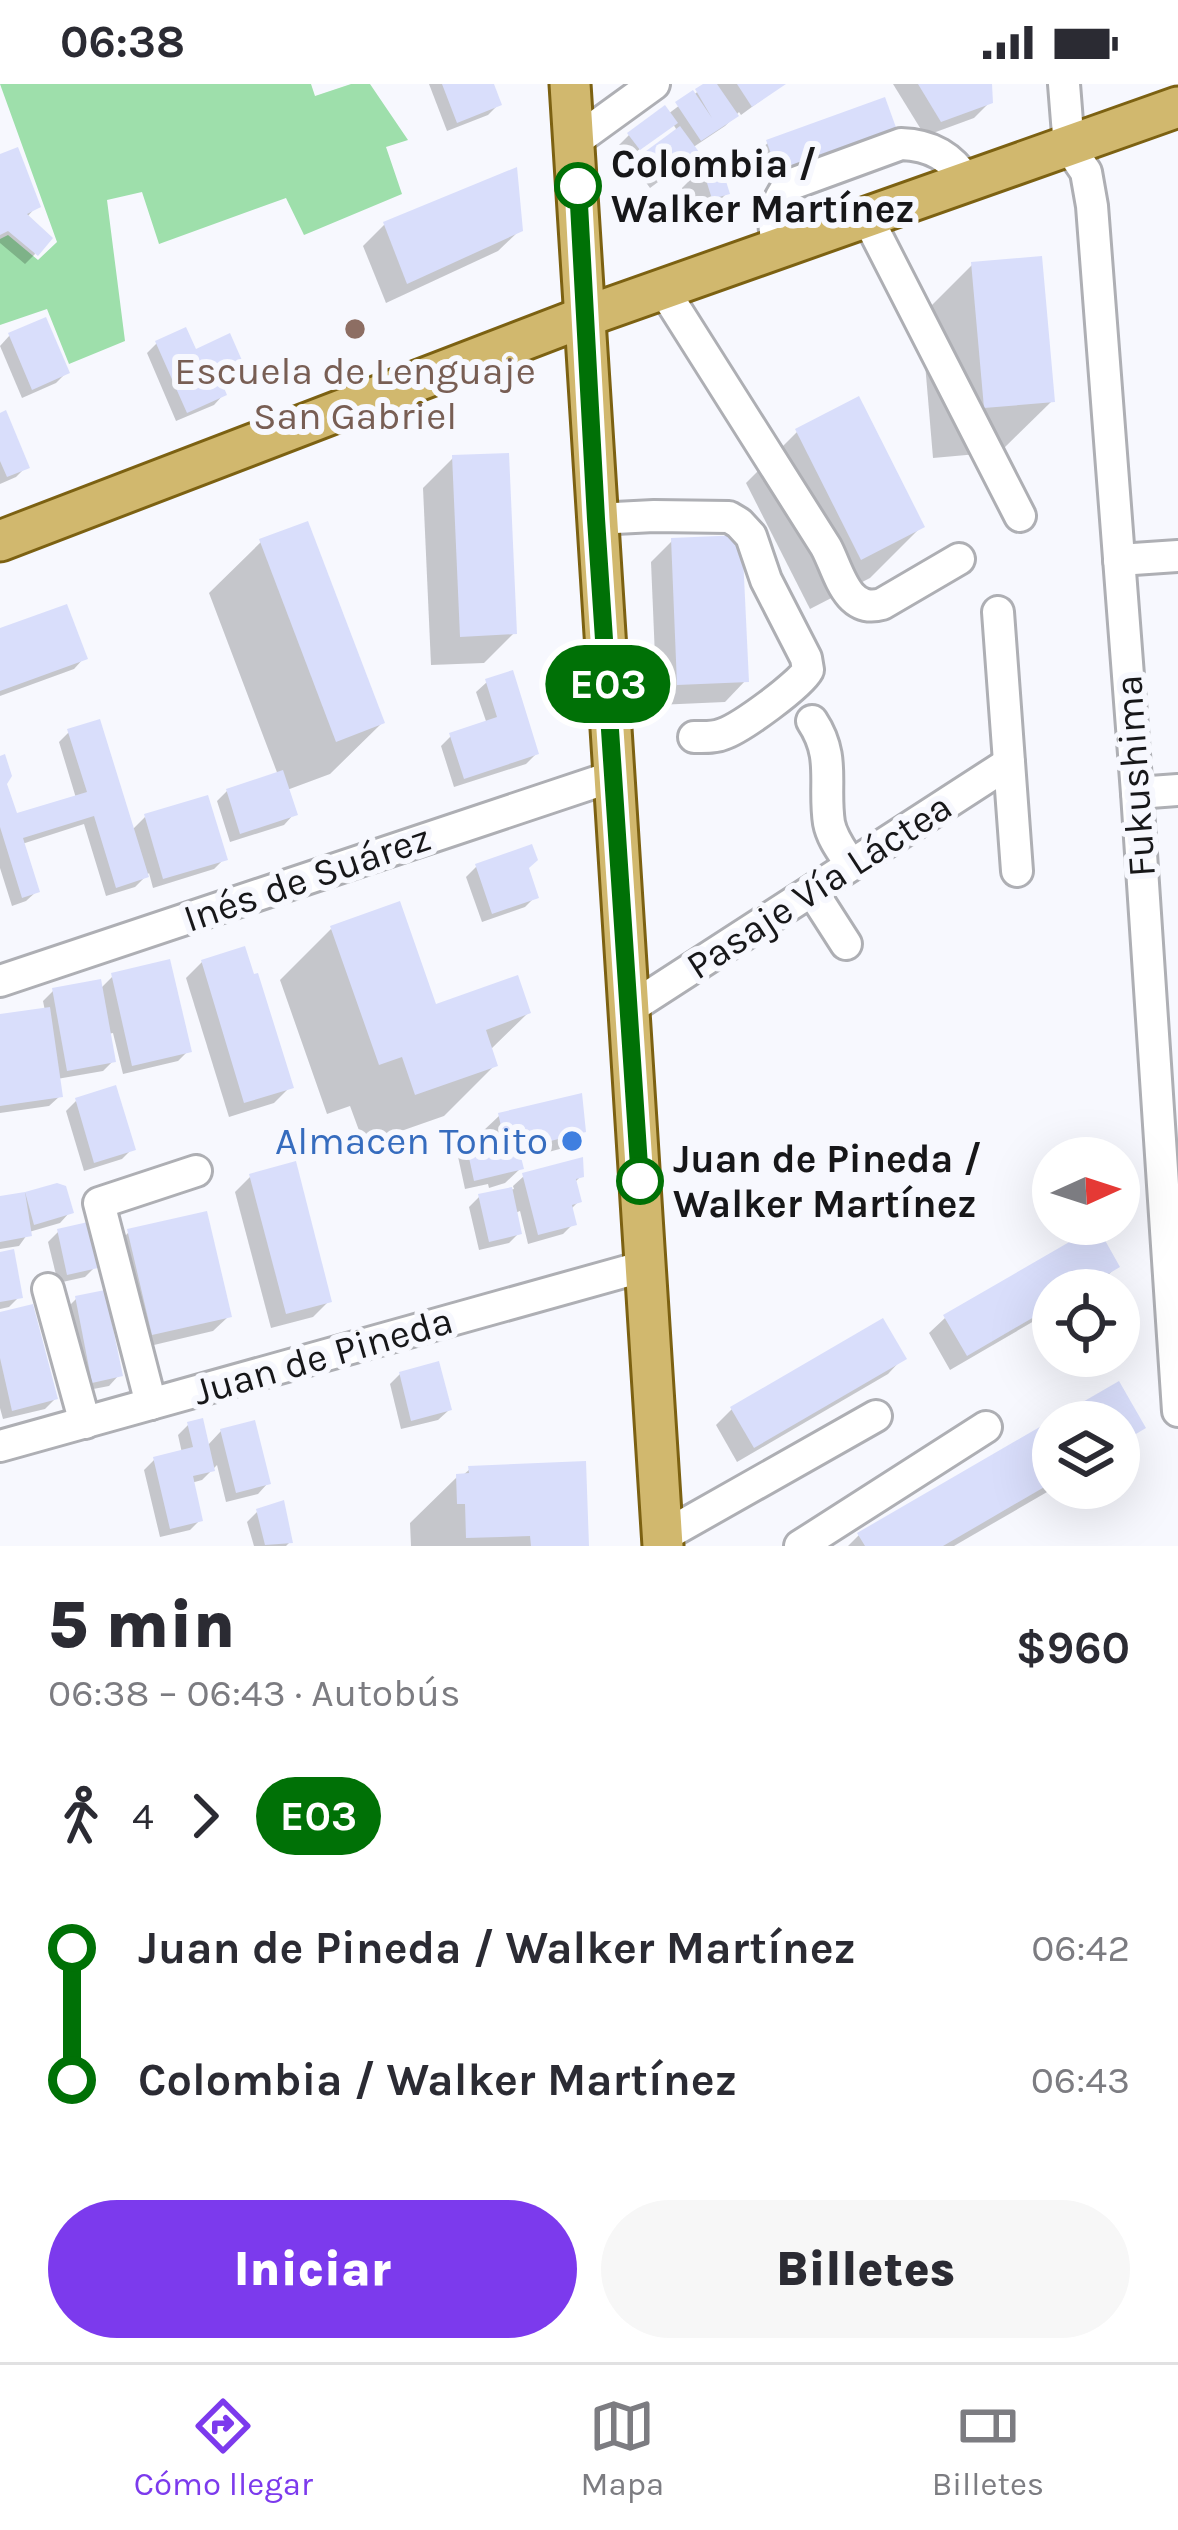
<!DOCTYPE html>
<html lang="es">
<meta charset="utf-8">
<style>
body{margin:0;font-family:Karla,sans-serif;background:#f7f7f7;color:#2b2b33;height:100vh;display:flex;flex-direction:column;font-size:45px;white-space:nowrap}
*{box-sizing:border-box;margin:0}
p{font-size:39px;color:#7c7c81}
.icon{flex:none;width:66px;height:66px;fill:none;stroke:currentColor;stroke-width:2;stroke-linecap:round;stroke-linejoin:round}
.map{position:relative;height:1462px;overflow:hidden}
.sheet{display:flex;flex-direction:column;background:#fff;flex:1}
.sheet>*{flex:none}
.badge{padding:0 24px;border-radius:39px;font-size:42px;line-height:78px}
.needle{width:78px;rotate:87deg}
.fabs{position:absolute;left:1032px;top:1053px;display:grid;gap:24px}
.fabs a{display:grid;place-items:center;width:108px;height:108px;border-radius:50%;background:#fff;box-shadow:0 12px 48px #0002;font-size:60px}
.map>.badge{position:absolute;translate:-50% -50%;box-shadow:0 0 0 6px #fff}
.legs{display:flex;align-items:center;gap:18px;height:132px;padding:0 48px;font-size:39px}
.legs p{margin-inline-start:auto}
.headline{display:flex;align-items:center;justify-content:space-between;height:204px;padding:0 48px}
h1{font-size:66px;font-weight:800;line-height:90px}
.cta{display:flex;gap:24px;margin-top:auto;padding:24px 48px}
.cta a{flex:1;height:138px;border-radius:72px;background:#7c3aed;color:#fff;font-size:48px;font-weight:800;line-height:138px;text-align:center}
.cta a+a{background:#f7f7f7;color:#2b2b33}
ul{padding:0 48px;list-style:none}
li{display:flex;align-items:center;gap:42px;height:132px;font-size:45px}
li i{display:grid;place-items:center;width:18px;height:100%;margin:0 15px;background:currentColor}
li i::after{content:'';width:30px;height:30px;margin:-15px;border:9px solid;border-radius:50%;background:#fff}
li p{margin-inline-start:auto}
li:first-child i{background:linear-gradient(#0000 50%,currentColor 0)}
li:last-child i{background:linear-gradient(currentColor 50%,#0000 0)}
.status{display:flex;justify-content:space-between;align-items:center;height:84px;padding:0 60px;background:#fff;direction:ltr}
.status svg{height:33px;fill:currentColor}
.menu{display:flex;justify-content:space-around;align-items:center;height:168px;border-top:3px solid #e1e1e2;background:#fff;font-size:33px;color:#7c7c81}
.menu a{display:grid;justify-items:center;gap:6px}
.menu .active{color:#7c3aed}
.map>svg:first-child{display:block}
.green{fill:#9edfab}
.shadow{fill:#0003}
.building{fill:#d9defb}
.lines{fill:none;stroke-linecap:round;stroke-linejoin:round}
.minor-casing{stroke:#aeafb4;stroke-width:36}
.major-casing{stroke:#7c6112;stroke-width:45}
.minor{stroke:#fff;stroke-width:30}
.major{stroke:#d1b86e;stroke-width:39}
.line-1-casing{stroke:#fff;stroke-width:27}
.line-1{stroke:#007106;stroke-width:18}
.stop-1-dot{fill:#fff;stroke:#007106;stroke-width:6}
.education-dot{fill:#8d6e63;stroke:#f7f8fe;stroke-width:4.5}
.shop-dot{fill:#3f7fe0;stroke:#f7f8fe;stroke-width:4.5}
.labels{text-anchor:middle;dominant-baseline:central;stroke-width:12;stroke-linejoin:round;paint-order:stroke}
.stop-label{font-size:39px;font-weight:bold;fill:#171719;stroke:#f7f8fe;text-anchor:start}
.education-label{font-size:39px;fill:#785e54;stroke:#f7f8fe}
.street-label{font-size:39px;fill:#171719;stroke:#f7f8fe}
.shop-label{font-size:39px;fill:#366cbe;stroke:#f7f8fe;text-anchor:end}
</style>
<div class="status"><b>06:38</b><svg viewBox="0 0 49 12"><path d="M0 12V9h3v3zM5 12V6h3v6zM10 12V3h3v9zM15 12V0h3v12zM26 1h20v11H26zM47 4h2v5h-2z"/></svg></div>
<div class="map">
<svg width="1178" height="1462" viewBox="0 0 1178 1462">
<rect width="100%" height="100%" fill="#f7f8fe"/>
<!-- green -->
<path class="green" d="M 0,0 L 311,0 L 315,12 L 351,0 L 370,0 L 408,56 L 386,63 L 402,110 L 304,151 L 286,114 L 159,160 L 142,108 L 107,116 L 125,257 L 69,280 L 47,225 L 0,241 L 0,155 L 8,151 L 38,176 L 57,158 Z"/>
<!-- shadow -->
<g class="shadow">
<path d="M 429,0 L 491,0 L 499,20 L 488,31 L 447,47 Z"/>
<path d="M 708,0 L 783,0 L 741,31 L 739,28 L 725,42 L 692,64 L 685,78 L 650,104 L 634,82 L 678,48 L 673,40 L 628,74 L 619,61 L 629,51 L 668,30 Z"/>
<path d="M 893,0 L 989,0 L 990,18 L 974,34 L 925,52 Z"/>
<path d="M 891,52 L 775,95 L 763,63 L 768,59 Z"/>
<path d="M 0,73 L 37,122 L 26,134 L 35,170 L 25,180 L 0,159 Z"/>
<path d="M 703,83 L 727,109 L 706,130 L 691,134 L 682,104 Z"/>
<path d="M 384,141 L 520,146 L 498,167 L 386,219 L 363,162 Z"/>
<path d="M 972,181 L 1052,317 L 1000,368 L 933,374 L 921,232 Z"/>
<path d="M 10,251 L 66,289 L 56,299 L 22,314 L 0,262 Z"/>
<path d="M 157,259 L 194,269 L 240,280 L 230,290 L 217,296 L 224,310 L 214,321 L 176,337 L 147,269 Z"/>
<path d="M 0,332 L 26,383 L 16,393 L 0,400 Z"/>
<path d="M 797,348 L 921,443 L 870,494 L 810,525 L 746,399 Z"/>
<path d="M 453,374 L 514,549 L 484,579 L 431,581 L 423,404 Z"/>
<path d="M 672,457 L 746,596 L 725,618 L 657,621 L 651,478 Z"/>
<path d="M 261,458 L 382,639 L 330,690 L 287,706 L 294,730 L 284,741 L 230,758 L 217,717 L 227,707 L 278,691 L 209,509 Z"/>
<path d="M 0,548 L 84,574 L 74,585 L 0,612 Z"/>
<path d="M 487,598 L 536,670 L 526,680 L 454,703 L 441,662 L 451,652 L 487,640 L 476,608 Z"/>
<path d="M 69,648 L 131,747 L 145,733 L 224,775 L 214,785 L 153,804 L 149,789 L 135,803 L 106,812 L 84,740 L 22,760 L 37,807 L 26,817 L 12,822 L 0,784 L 0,675 L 4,699 L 15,733 L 76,714 L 59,658 Z"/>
<path d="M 477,782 L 526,785 L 535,813 L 525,823 L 482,838 L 466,793 Z"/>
<path d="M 331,845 L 434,924 L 528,929 L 490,966 L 495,981 L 444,1032 L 364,1060 L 350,1022 L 327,1030 L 280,896 Z"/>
<path d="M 202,878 L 290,1003 L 274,1019 L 229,1033 L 186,894 Z"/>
<path d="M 113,892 L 188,967 L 178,977 L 123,990 L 113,949 L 108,950 L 113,977 L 103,987 L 57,995 L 60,1012 L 49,1022 L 0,1029 L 0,933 L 45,927 L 43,917 L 53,907 L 100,905 Z"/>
<path d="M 76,1017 L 132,1065 L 122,1075 L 84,1087 L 66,1027 Z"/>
<path d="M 499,1032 L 583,1047 L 567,1063 L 519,1076 L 521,1084 L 505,1099 L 489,1104 L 488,1100 L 465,1105 L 457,1068 L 467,1058 L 480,1079 L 490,1076 L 483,1047 Z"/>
<path d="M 251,1092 L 329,1217 L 313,1233 L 271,1244 L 235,1108 Z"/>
<path d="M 524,1092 L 581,1092 L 574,1099 L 579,1117 L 570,1126 L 573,1140 L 563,1150 L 528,1160 L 520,1127 L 515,1129 L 519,1149 L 509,1159 L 479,1166 L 469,1123 L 479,1113 L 514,1105 L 513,1102 Z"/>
<path d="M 57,1102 L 70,1128 L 60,1139 L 29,1148 L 19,1162 L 0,1165 L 0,1114 Z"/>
<path d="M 58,1148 L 95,1183 L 85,1193 L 58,1199 L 48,1158 Z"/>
<path d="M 129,1148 L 229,1232 L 213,1247 L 137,1265 L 113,1164 Z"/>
<path d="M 0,1171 L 19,1213 L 9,1223 L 0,1225 Z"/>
<path d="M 1117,1182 L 1101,1198 L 1087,1206 L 1053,1206 L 1053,1226 L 950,1286 L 929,1249 L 945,1234 Z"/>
<path d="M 76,1215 L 119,1291 L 109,1302 L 83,1307 L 66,1225 Z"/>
<path d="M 0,1231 L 55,1315 L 45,1325 L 3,1335 L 0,1324 Z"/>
<path d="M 903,1274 L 888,1290 L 737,1378 L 716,1341 L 732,1325 Z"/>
<path d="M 400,1290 L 449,1326 L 438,1336 L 401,1345 L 390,1300 Z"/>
<path d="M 1053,1339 L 1054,1404 L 954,1462 L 848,1462 L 859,1451 Z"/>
<path d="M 188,1341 L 207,1362 L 221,1347 L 268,1399 L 258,1410 L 226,1418 L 217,1381 L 202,1396 L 191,1399 L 200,1436 L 190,1446 L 160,1453 L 144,1386 L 154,1376 L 182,1369 L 178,1351 Z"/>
<path d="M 583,1380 L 586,1462 L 411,1462 L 410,1439 L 457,1393 L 462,1392 L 470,1385 Z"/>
<path d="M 257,1428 L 290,1458 L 286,1462 L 254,1462 L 247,1438 Z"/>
</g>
<!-- building -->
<g class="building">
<path d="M 442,0 L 494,0 L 502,21 L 457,39 Z"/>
<path d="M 703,0 L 717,0 L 739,32 L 701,57 L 675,18 L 693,6 L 712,34 L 695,5 Z"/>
<path d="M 737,0 L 786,0 L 752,23 Z"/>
<path d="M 918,0 L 992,0 L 993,19 L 941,38 Z"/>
<path d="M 885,13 L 898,49 L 779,92 L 766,56 Z"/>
<path d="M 665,21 L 678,39 L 640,66 L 627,49 Z"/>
<path d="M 680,42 L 699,68 L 661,96 L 642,70 Z"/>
<path d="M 18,63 L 41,123 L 27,130 L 53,154 L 38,172 L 8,147 L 0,151 L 0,70 Z"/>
<path d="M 719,75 L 730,110 L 712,115 L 701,80 Z"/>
<path d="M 517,83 L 523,147 L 407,200 L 383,138 Z"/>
<path d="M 1042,172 L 1055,318 L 984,324 L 971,178 Z"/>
<path d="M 46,233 L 70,289 L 32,306 L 8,249 Z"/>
<path d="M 186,243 L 196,265 L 230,249 L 244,281 L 219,292 L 227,311 L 187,329 L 155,257 Z"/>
<path d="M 859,312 L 925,443 L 861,476 L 795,345 Z"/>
<path d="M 6,326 L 30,384 L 7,393 L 0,377 L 0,329 Z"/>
<path d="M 509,369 L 517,550 L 460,553 L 452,371 Z"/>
<path d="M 308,437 L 385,639 L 336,658 L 259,455 Z"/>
<path d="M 742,451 L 749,598 L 677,601 L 671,454 Z"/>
<path d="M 67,520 L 88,575 L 0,607 L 0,544 Z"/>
<path d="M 513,586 L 539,670 L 464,695 L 449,649 L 497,633 L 485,595 Z"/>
<path d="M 100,635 L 149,793 L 116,804 L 94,732 L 23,754 L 40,808 L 22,814 L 0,743 L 0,672 L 5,670 L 12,692 L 7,700 L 17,729 L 87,708 L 67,645 Z"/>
<path d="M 283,686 L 298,731 L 240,750 L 226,705 Z"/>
<path d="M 208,711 L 228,776 L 163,795 L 144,730 Z"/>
<path d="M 532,760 L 538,776 L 529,784 L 539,814 L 492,830 L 475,780 Z"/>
<path d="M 400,817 L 436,920 L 518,891 L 531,929 L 486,946 L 498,982 L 415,1011 L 402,973 L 379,981 L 330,842 Z"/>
<path d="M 245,862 L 254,890 L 258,889 L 294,1004 L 244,1019 L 201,876 Z"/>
<path d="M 170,875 L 192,968 L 132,982 L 111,889 Z"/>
<path d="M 101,895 L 116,978 L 67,987 L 52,904 Z"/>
<path d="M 50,923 L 63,1013 L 0,1022 L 0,930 Z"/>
<path d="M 116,1001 L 136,1066 L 94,1079 L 75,1014 Z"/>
<path d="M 582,1009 L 586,1048 L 519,1065 L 524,1085 L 474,1097 L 465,1055 L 477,1053 L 482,1075 L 499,1071 L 505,1060 L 498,1029 Z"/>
<path d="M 583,1073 L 584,1093 L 576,1095 L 582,1118 L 572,1121 L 577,1141 L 538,1151 L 522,1089 Z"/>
<path d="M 296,1077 L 332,1218 L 286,1230 L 249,1090 Z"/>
<path d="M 57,1099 L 66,1102 L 74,1129 L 34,1141 L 25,1108 Z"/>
<path d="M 512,1103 L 522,1150 L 489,1158 L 478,1110 Z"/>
<path d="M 25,1108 L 32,1152 L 0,1158 L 0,1112 Z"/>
<path d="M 207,1127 L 232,1233 L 152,1251 L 127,1145 Z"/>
<path d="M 88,1138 L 98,1184 L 67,1191 L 57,1145 Z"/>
<path d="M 1097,1142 L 1120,1183 L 1081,1206 L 1053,1206 L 1053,1222 L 967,1272 L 943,1231 Z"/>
<path d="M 14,1165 L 23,1214 L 0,1218 L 0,1168 Z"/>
<path d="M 105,1206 L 123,1292 L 92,1299 L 75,1212 Z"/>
<path d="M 33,1220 L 58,1315 L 12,1327 L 0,1274 L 0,1228 Z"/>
<path d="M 883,1234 L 907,1275 L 754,1364 L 730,1323 Z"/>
<path d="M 439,1277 L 452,1326 L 411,1337 L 399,1288 Z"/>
<path d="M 1119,1297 L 1146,1344 L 1119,1360 L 1119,1338 L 1053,1338 L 1053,1398 L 943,1462 L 865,1462 L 857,1449 Z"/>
<path d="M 203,1334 L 215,1387 L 193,1392 L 203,1437 L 170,1445 L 153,1373 L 193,1363 L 187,1338 Z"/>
<path d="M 255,1336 L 271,1400 L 236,1409 L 220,1345 Z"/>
<path d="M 586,1377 L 589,1462 L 531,1462 L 530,1452 L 466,1454 L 465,1420 L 457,1420 L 456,1390 L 469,1389 L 468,1382 Z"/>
<path d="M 284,1416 L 293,1459 L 265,1461 L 256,1425 Z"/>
</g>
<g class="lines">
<!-- minor casing -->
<g class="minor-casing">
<g id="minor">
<path d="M 1064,0 L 1069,63 L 1086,88 L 1092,122 L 1137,709 L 1178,1327"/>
<path d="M 574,58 L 654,0"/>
<path d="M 867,133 L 1020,432"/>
<path d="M 779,165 C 771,140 773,121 789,101 L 901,60 C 932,61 951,73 968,98"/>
<path d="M 663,205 L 826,463 C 839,487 846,530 882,520 L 959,475"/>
<path d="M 596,435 L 654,432 L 729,433 L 739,439 L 751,452 L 766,496 L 806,574 L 808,586 C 800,601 741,644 723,650 C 714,654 703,653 694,653"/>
<path d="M 1119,476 L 1178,472"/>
<path d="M 998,528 L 1017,787"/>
<path d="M 812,637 C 836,673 823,700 829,739 C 832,755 843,768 851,781"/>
<path d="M 1137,709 L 1178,706"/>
<path d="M 812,807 L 846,860"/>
<path d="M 0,897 L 614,692"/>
<path d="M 629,925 L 1009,679"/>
<path d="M 48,1205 L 85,1339"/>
<path d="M 151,1320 L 99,1119 L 196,1087"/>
<path d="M 0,1362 L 645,1182"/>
<path d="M 662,1453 L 876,1332"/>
<path d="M 800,1462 L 986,1343"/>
</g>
</g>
<!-- major casing -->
<g class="major-casing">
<g id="major">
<path d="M 570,0 L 663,1462"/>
<path d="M 0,457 L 584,233 L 1178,23"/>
</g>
</g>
<!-- minor -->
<use href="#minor" class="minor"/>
<!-- major -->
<use href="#major" class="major"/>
</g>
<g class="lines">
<!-- line-1 casing -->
<g class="line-1-casing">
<path id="line-1" d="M 578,102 L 596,435 L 640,1097"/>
</g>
<!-- line-1 -->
<use href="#line-1" class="line-1"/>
</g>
<!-- markers -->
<g class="stop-1-dot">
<circle cx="578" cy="102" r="21"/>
<circle cx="640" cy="1097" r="21"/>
</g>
<circle class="education-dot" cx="355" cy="245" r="12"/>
<circle class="shop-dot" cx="572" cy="1057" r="12"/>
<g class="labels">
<!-- stop labels -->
<g class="stop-label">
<text x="611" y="80">Colombia /<tspan x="611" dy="45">Walker Martínez</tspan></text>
<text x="673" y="1075">Juan de Pineda /<tspan x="673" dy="45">Walker Martínez</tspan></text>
</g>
<!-- education labels -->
<g class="education-label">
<text x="355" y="287">Escuela de Lenguaje<tspan x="355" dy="45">San Gabriel</tspan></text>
</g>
<!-- street labels -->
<g class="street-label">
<text transform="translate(1135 692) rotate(-94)">Fukushima</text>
<text transform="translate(307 794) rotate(-19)">Inés de Suárez</text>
<text transform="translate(819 802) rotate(-33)">Pasaje Vía Láctea</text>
<text transform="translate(323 1272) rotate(-16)">Juan de Pineda</text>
</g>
<!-- shop labels -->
<g class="shop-label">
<text x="548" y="1057">Almacen Tonito</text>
</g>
</g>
</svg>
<div class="fabs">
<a><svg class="needle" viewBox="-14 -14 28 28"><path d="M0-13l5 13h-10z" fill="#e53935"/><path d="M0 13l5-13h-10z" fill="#7c7c81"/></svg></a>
<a><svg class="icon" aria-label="locate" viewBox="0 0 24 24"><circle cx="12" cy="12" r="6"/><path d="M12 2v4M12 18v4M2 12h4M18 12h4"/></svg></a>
<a><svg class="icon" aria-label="layers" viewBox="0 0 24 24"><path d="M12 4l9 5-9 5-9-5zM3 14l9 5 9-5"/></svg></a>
</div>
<b class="badge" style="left:608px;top:600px;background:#007106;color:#fff">E03</b>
</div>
<section class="sheet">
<div class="headline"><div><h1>5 min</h1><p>06:38 – 06:43 · Autobús</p></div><b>$960</b></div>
<div class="legs"><svg class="icon" aria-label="walk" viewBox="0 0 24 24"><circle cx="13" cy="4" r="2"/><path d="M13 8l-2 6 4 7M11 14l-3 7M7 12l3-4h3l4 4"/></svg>4<svg class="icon" aria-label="forward" viewBox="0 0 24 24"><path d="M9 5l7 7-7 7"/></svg><b class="badge" style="background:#007106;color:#fff">E03</b></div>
<ul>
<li><i style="color:#007106"></i><b>Juan de Pineda / Walker Martínez</b><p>06:42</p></li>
<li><i style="color:#007106"></i><b>Colombia / Walker Martínez</b><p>06:43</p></li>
</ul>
<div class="cta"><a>Iniciar</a><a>Billetes</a></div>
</section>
<nav class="menu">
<a class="active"><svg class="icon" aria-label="directions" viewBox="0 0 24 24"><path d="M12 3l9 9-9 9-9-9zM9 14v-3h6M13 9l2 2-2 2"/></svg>Cómo llegar</a>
<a><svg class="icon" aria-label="map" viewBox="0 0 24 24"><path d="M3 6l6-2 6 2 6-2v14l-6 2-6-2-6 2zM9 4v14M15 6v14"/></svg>Mapa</a>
<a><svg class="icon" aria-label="tickets" viewBox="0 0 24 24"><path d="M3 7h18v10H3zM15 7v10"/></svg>Billetes</a>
</nav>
